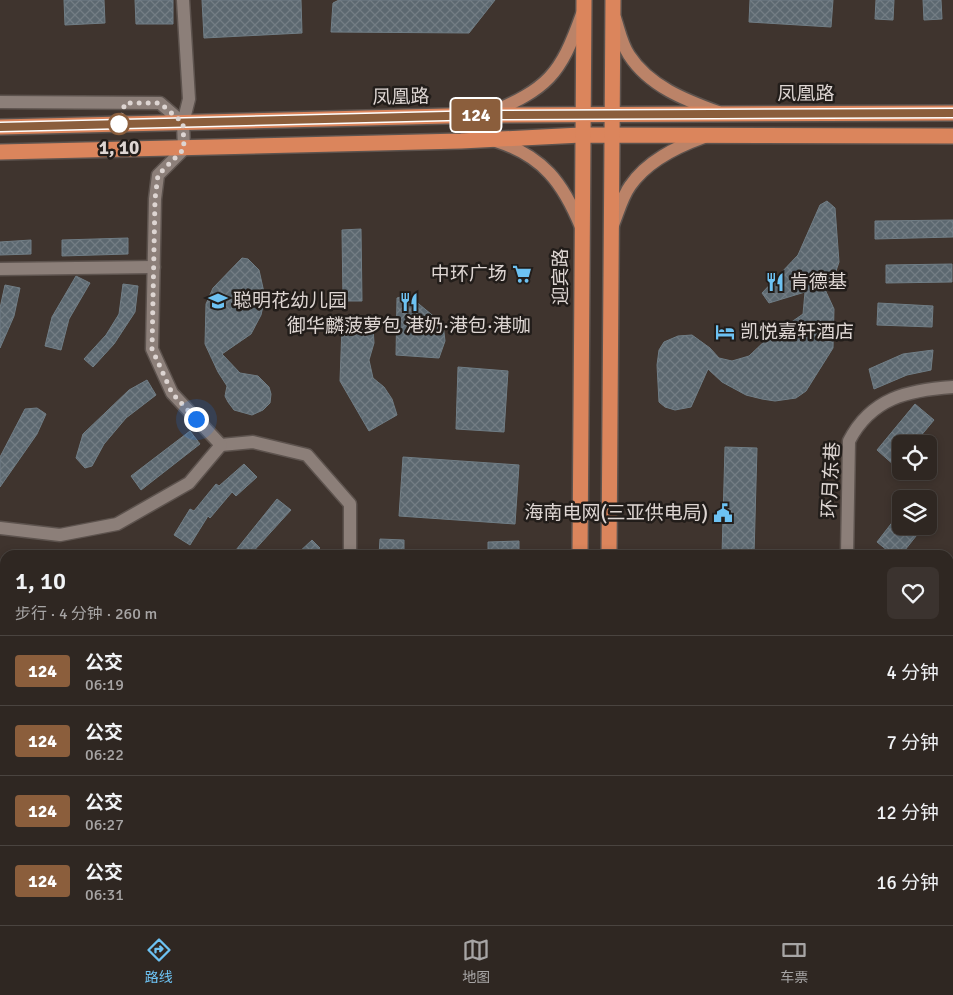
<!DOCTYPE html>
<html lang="zh">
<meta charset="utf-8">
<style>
body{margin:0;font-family:Signika,"Noto Sans SC",sans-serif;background:#3b332f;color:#f1f3f6;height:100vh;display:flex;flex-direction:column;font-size:19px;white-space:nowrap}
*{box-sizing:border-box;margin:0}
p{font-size:16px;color:#a7a5a5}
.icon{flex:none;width:28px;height:28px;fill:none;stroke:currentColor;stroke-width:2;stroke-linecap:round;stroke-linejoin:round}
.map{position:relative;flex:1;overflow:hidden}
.details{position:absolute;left:0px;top:550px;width:954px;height:375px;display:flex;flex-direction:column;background:#2f2722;border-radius:15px 15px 0 0;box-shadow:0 2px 8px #0003,0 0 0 1px #4a4440}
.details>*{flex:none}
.badge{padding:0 10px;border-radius:4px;font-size:18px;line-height:32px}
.tools{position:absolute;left:892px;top:435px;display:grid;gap:10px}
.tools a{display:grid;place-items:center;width:45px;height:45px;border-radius:8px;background:#2f2722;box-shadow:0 2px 8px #0003,0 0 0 1px #4a4440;font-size:25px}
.you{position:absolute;width:25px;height:25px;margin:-12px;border:4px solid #fff;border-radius:50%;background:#1a73e8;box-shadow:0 0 0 8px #1a73e833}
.map>.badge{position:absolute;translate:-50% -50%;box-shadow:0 0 0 2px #fff}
.round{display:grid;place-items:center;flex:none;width:52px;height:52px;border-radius:8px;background:#3b332f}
.overview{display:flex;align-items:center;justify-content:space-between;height:85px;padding:0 15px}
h1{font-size:24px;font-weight:600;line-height:38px}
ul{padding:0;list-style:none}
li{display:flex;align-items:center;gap:15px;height:70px;padding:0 15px;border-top:1px solid #4a4440}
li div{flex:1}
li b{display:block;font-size:19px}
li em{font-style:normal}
li .badge{min-width:55px;font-weight:700;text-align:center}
.dock{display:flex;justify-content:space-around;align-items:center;height:70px;border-top:1px solid #4a4440;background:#2f2722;font-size:14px;color:#a7a5a5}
.dock a{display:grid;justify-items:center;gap:2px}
.dock .current{color:#6dc2f3}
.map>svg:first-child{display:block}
.building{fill:url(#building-cross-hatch);stroke:#707d85}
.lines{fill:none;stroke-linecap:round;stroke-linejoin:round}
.minor-casing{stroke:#5d534e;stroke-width:15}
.major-casing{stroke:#5d534e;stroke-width:15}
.highway-casing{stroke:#5d534e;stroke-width:18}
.minor{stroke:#8c7f79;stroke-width:12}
.major{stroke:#bb8368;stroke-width:12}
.highway{stroke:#db855c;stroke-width:15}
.line-casing{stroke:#fff;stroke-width:11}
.line{stroke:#8b5e3c;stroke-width:8}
.walk{stroke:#ddd5d2;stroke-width:5;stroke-dasharray:0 9}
.stop-dot{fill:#fff;stroke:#8b5e3c;stroke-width:2.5}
.labels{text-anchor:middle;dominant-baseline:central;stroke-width:5;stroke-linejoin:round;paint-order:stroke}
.street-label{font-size:19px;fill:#ddd5d2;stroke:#221d1a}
.stop-label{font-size:19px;font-weight:bold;fill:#ddd5d2;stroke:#221d1a}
.poi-label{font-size:19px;fill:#ddd5d2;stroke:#221d1a;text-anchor:start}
</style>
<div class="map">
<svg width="953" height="925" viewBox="0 0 953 925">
<defs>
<pattern id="building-cross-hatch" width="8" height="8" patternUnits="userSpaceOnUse" patternTransform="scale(1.25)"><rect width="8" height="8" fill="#5c6870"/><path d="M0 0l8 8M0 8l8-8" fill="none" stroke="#737d84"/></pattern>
</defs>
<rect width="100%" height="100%" fill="#3f342e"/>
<!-- building -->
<g class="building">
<path d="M 64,0 L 104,0 L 105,23 L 65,25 Z"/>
<path d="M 135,0 L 173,0 L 173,24 L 136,24 Z"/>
<path d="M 202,0 L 301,0 L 302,33 L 204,38 Z"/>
<path d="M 339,0 L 495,0 L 469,33 L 331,32 L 333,3 Z"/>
<path d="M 750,0 L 833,0 L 831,27 L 749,22 Z"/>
<path d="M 876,0 L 894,0 L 893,20 L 875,19 Z"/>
<path d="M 923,0 L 941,0 L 942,19 L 924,20 Z"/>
<path d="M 827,201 L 835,208 L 839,262 L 833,280 L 822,283 L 834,309 L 833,348 L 806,391 L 796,398 L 775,401 L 762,399 L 746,395 L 722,382 L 708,369 L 691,407 L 675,410 L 665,407 L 659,402 L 657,365 L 659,350 L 664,342 L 678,336 L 692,335 L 710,348 L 719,358 L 732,361 L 749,356 L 767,339 L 803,314 L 805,292 L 769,303 L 762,293 L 798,255 L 820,205 Z"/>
<path d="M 953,220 L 953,237 L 875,239 L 875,221 Z"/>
<path d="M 361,229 L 362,301 L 343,301 L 342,230 Z"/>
<path d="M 128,238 L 128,254 L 62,256 L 62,240 Z"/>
<path d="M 31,240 L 31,254 L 0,255 L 0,242 Z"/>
<path d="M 242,258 L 248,259 L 259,270 L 265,297 L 261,315 L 251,334 L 222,354 L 240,373 L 258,376 L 269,387 L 271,394 L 270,403 L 263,410 L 252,415 L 234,410 L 228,402 L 225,396 L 227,386 L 218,372 L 205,344 L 206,304 L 213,288 Z"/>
<path d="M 952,264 L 952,282 L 886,283 L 886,265 Z"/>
<path d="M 76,276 L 90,283 L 69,319 L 61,350 L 45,346 L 52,317 Z"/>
<path d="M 123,284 L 138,286 L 135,312 L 114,344 L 93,367 L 84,359 L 106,335 L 119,314 Z"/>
<path d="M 5,285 L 20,288 L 14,316 L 0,348 L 0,308 Z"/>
<path d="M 408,295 L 443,324 L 445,341 L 439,358 L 396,355 L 397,298 Z"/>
<path d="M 878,303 L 933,306 L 932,327 L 877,325 Z"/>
<path d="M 359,322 L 359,325 L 373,328 L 374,343 L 369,360 L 373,378 L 384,387 L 392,399 L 397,415 L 369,431 L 340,381 L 342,326 Z"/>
<path d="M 933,350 L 931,370 L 907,375 L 874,389 L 869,369 L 903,354 Z"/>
<path d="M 458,367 L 508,371 L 504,432 L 456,429 Z"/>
<path d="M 147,380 L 156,395 L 126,418 L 104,444 L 92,466 L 85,468 L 76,458 L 83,434 L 129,390 Z"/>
<path d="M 915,404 L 934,420 L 914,444 L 901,444 L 901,458 L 895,466 L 877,450 Z"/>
<path d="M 37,408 L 46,414 L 37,434 L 0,487 L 0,457 L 25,409 Z"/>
<path d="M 190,431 L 200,444 L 141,490 L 131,476 Z"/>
<path d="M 725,447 L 757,448 L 754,555 L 722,555 Z"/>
<path d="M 403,457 L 519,465 L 515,524 L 399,516 Z"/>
<path d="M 244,464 L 257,477 L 236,496 L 232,492 L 210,518 L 208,516 L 190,545 L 174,535 L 190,509 L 194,511 L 216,484 L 219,486 Z"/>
<path d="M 277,499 L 291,510 L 250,555 L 232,555 Z"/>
<path d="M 901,511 L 901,526 L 924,526 L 901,555 L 893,555 L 877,542 Z"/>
<path d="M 380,539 L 404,540 L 404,555 L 379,555 Z"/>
<path d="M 312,540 L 320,548 L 313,555 L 296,555 Z"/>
<path d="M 519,541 L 519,555 L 488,555 L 488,542 Z"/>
</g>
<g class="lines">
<!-- minor casing -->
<g class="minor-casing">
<g id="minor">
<path d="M 0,102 L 160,103 L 183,123"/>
<path d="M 0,269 L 154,267"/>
<path d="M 221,445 L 253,442 L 307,455 L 350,504 L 350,555"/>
<path d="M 0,528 L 60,535 L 117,524 L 189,483 L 221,445 L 172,393 L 152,349 L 155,199 L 158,175 L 184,149 L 183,123 L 189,99 L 183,0"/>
<path d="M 847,555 L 849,441 C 871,398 908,390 953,387"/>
<path d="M 949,586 L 953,586"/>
<path d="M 0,754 L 5,754"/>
<path d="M 0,772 L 5,771"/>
<path d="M 949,776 L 953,776"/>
<path d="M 346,920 L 346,925"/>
<path d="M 837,925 L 837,920"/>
</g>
</g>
<!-- major casing -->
<g class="major-casing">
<g id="major">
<path d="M 615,18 C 619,30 622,45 629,55 C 649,86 685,100 718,112"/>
<path d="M 488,114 C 548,88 560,76 582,14"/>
<path d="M 496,141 C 543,156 563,183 581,227"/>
<path d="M 613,225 C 618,213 622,197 630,186 C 647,161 676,147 704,137"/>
</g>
</g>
<!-- highway casing -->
<g class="highway-casing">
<g id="highway">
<path d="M 0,127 L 487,115 L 953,113"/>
<path d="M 0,152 L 461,141 L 581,135 L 953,136"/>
<path d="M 580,555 L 584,0"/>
<path d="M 609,555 L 613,0"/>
<path d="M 579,925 L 579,920"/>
<path d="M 607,925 L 607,920"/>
</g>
</g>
<!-- minor -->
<use href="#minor" class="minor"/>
<!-- major -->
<use href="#major" class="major"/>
<!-- highway -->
<use href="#highway" class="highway"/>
</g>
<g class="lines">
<!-- line casing -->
<g class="line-casing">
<path id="line" d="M 0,127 L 487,115 L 953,113"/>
</g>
<!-- line -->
<use href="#line" class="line"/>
<!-- walk -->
<path class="walk" d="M 119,124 L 125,103 L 160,103 L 183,123 L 184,149 L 158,175 L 155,199 L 152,349 L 172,393 L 196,419"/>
</g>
<!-- icons -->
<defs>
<g id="supermarket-bare" transform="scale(1.5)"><path d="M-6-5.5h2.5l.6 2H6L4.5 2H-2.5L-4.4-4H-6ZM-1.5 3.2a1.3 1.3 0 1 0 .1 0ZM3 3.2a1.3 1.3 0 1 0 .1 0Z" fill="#6dc2f3" stroke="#221d1a" stroke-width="2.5" paint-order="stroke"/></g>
<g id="restaurant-bare" transform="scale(1.5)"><path d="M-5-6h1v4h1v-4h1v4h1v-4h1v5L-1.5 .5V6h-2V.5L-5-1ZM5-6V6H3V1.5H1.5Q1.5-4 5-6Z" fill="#6dc2f3" stroke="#221d1a" stroke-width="2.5" paint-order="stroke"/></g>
<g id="school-bare" transform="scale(1.5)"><path d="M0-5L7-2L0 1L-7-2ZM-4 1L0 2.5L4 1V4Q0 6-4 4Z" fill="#6dc2f3" stroke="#221d1a" stroke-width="2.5" paint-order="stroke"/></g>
<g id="hotel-bare" transform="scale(1.5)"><path d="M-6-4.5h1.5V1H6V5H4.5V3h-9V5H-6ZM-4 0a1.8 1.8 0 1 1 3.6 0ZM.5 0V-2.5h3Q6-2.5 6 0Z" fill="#6dc2f3" stroke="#221d1a" stroke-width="2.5" paint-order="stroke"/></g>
<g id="civic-bare" transform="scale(1.5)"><path d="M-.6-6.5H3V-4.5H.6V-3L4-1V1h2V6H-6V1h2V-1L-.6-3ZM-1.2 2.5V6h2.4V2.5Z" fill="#6dc2f3" stroke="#221d1a" stroke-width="2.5" paint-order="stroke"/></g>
</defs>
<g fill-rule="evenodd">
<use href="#supermarket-bare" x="522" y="274"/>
<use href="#restaurant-bare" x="775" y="282"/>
<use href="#school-bare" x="218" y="301"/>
<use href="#restaurant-bare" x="409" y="302"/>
<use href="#hotel-bare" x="725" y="332"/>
<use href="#civic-bare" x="723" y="513"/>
</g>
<!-- markers -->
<circle class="stop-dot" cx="119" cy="124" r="10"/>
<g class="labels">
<!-- street labels -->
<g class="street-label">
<text x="806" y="94">凤凰路</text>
<text transform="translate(401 97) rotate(-1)">凤凰路</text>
<text transform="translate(561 277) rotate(-90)">迎宾路</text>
<text transform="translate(831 480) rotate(-87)">环月东巷</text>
</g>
<!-- stop labels -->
<g class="stop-label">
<text x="119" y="148">1, 10</text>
</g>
<!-- poi labels -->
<g class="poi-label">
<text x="507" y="274" text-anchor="end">中环广场</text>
<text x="790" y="282">肯德基</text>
<text x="233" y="301">聪明花幼儿园</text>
<text x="409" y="326" text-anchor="middle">御华麟菠萝包 港奶·港包·港咖</text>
<text x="740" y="332">凯悦嘉轩酒店</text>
<text x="708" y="513" text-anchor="end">海南电网(三亚供电局)</text>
</g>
</g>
</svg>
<div class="tools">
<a><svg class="icon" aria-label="locate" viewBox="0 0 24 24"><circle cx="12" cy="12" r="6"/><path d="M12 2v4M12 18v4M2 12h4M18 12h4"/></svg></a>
<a><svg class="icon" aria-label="layers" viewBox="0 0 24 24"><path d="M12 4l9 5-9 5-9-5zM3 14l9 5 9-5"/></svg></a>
</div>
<div class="you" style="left:196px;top:419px"></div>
<b class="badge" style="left:476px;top:115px;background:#8b5e3c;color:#fff">124</b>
<section class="details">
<div class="overview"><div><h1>1, 10</h1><p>步行 · 4 分钟 · 260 m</p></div><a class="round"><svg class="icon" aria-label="heart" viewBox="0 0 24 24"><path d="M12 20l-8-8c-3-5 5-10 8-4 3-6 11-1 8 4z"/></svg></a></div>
<ul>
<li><span class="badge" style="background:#8b5e3c;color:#fff">124</span><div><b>公交</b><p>06:19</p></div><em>4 分钟</em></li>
<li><span class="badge" style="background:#8b5e3c;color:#fff">124</span><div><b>公交</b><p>06:22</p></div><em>7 分钟</em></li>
<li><span class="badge" style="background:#8b5e3c;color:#fff">124</span><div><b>公交</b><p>06:27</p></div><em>12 分钟</em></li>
<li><span class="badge" style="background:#8b5e3c;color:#fff">124</span><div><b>公交</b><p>06:31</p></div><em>16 分钟</em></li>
</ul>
</section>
</div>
<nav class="dock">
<a class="current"><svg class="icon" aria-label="directions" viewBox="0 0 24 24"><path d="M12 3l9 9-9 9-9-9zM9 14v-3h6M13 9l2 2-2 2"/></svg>路线</a>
<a><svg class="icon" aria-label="map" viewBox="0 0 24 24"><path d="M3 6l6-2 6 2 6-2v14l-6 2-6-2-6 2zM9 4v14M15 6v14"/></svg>地图</a>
<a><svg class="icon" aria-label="tickets" viewBox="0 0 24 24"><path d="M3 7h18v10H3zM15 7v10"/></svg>车票</a>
</nav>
